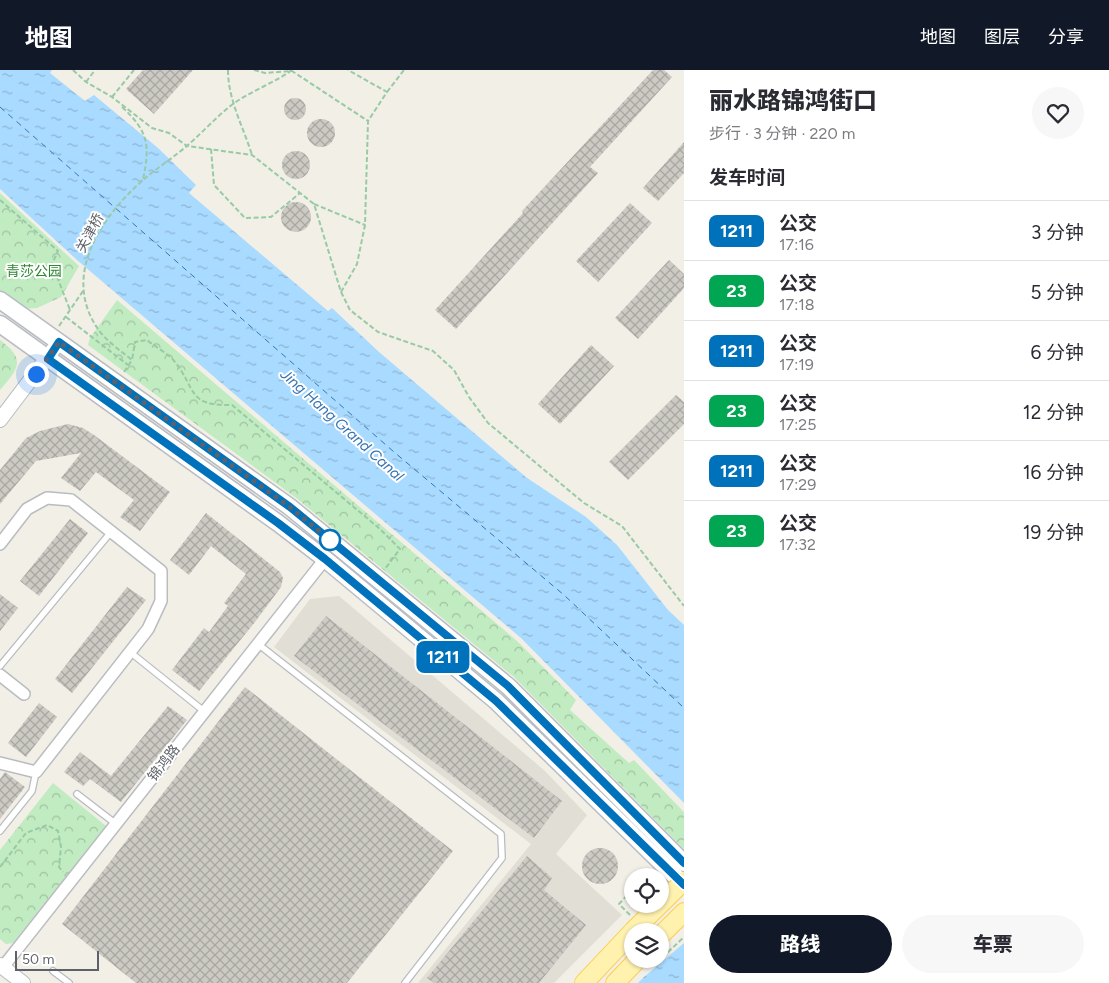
<!DOCTYPE html>
<html lang="zh">
<meta charset="utf-8">
<style>
body{margin:0;font-family:Figtree,"Noto Sans SC",sans-serif;background:#f7f7f7;color:#2b2b33;height:100vh;display:flex;flex-direction:column;font-size:19px;white-space:nowrap}
*{box-sizing:border-box;margin:0}
p{font-size:16px;color:#7c7c81}
.icon{flex:none;width:28px;height:28px;fill:none;stroke:currentColor;stroke-width:2;stroke-linecap:round;stroke-linejoin:round}
.map{position:relative;flex:1;overflow:hidden}
.drawer{display:flex;flex-direction:column;background:#fff;width:425px}
.drawer>*{flex:none}
.badge{padding:0 10px;border-radius:8px;font-size:18px;line-height:32px}
.controls{position:absolute;left:624px;top:798px;display:grid;gap:10px}
.controls a{display:grid;place-items:center;width:45px;height:45px;border-radius:50%;background:#fff;box-shadow:0 1px 4px #0004;font-size:25px}
.scale{position:absolute;left:15px;bottom:12px;width:84px;box-sizing:border-box;padding-left:5px;border:2px solid #5e6268;border-top:0;font-size:14px;line-height:18px;white-space:nowrap;color:#5e6268;-webkit-text-stroke:4px #fff;paint-order:stroke}
.you{position:absolute;width:25px;height:25px;margin:-12px;border:4px solid #fff;border-radius:50%;background:#1a73e8;box-shadow:0 0 0 8px #1a73e833}
.map>.badge{position:absolute;translate:-50% -50%;box-shadow:0 0 0 2px #fff}
h2{padding:0 25px;font-size:19px;line-height:45px}
.round{display:grid;place-items:center;flex:none;width:52px;height:52px;border-radius:26px;background:#f7f7f7}
.overview{display:flex;align-items:center;justify-content:space-between;height:85px;padding:0 25px}
h1{font-size:24px;font-weight:800;line-height:38px}
.cta{display:flex;gap:10px;margin-top:auto;padding:10px 25px}
.cta a{flex:1;height:58px;border-radius:30px;background:#111827;color:#fff;font-size:20px;font-weight:800;line-height:58px;text-align:center}
.cta a+a{background:#f7f7f7;color:#2b2b33}
ul{padding:0;list-style:none}
li{display:flex;align-items:center;gap:15px;height:60px;padding:0 25px;border-top:1px solid #e1e1e2}
li div{flex:1}
li b{display:block;font-size:19px}
li em{font-style:normal}
li .badge{min-width:55px;font-weight:700;text-align:center}
header{display:flex;align-items:center;gap:30px;box-sizing:border-box;height:70px;padding:0 25px;background:#111827;color:#fff}
header strong{font-size:24px}
nav{display:flex;gap:28px;margin-inline-start:auto;font-size:18px}
main{display:flex;flex:1;min-height:0}
.map>svg:first-child{display:block}
.education{fill:#e1ded5}
.forest{fill:url(#forest-crowns)}
.water{fill:url(#water-ripples)}
.lines{fill:none;stroke-linecap:round;stroke-linejoin:round}
.ferry{stroke:#3774b2;stroke-width:1;stroke-dasharray:6 5;stroke-linecap:butt}
.building{fill:url(#building-cross-hatch)}
.service-casing{stroke:#b9bcc1;stroke-width:8}
.minor-casing{stroke:#b9bcc1;stroke-width:14}
.tertiary-casing{stroke:#b9bcc1;stroke-width:16}
.secondary-casing{stroke:#b9bdc3;stroke-width:19}
.primary-casing{stroke:#fecd52;stroke-width:20}
.path{stroke:#98caa6;stroke-width:2;stroke-dasharray:5 2.5;stroke-linecap:butt}
.service{stroke:#fff;stroke-width:5.5}
.minor{stroke:#fff;stroke-width:11}
.tertiary{stroke:#fff;stroke-width:14}
.secondary{stroke:#fff;stroke-width:16}
.primary{stroke:#fff1ae;stroke-width:18}
.primary-bridge-casing{stroke:#fecd52;stroke-width:20;stroke-linecap:butt}
.primary-bridge{stroke:#fff1ae;stroke-width:18}
.line-casing{stroke:#fff;stroke-width:11}
.line{stroke:#0072bc;stroke-width:8}
.walk{stroke:#5e6268;stroke-width:5;stroke-dasharray:0 9}
.stop-dot{fill:#fff;stroke:#0072bc;stroke-width:2.5}
.labels{text-anchor:middle;dominant-baseline:central;stroke-width:4;stroke-linejoin:round;paint-order:stroke}
.street-label{font-size:14px;fill:#5e6268;stroke:#fff}
.park-label{font-size:14px;fill:#2d8731;stroke:#fff}
.water-label{font-size:15px;font-style:italic;fill:#3774b2;stroke:#fff}
</style>
<header>
<strong>地图</strong>
<nav><a>地图</a><a>图层</a><a>分享</a></nav>
</header>
<main>
<div class="map">
<svg width="684" height="913" viewBox="0 0 684 913">
<defs>
<pattern id="forest-crowns" width="20" height="18" patternUnits="userSpaceOnUse" patternTransform="scale(1.25)"><rect width="20" height="18" fill="#c1ebc1"/><path d="M2 6a3 3 0 1 1 6 0M12 15a3 3 0 1 1 6 0" fill="none" stroke="#a0c2a1"/></pattern>
<pattern id="water-ripples" width="26" height="14" patternUnits="userSpaceOnUse" patternTransform="scale(1.25)"><rect width="26" height="14" fill="#a9daff"/><path d="M2 4q2-2 4 0t4 0M15 11q2-2 4 0t4 0" fill="none" stroke="#8db4d2"/></pattern>
<pattern id="building-cross-hatch" width="8" height="8" patternUnits="userSpaceOnUse" patternTransform="scale(1.25)"><rect width="8" height="8" fill="#cccac3"/><path d="M0 0l8 8M0 8l8-8" fill="none" stroke="#a9a7a2"/></pattern>
</defs>
<rect width="100%" height="100%" fill="#f1efe6"/>
<!-- education -->
<path class="education" d="M 339,526 L 545,701 L 587,745 L 556,784 L 622,845 L 554,913 L 418,913 L 531,774 L 274,577 L 310,529 Z"/>
<!-- forest -->
<g class="forest">
<path d="M 0,123 L 79,196 L 61,227 L 37,238 L 23,239 L 0,222 Z"/>
<path d="M 117,230 L 517,571 L 576,630 L 570,640 L 629,693 L 634,690 L 681,739 L 684,742 L 684,779 L 514,607 L 295,427 L 88,275 L 90,268 Z"/>
<path d="M 0,270 C 27,290 18,299 0,320 Z"/>
<path d="M 53,713 L 106,756 L 13,873 L 6,874 L 0,869 L 0,780 Z"/>
</g>
<!-- water -->
<g class="water">
<path d="M 0,0 L 52,0 L 50,3 L 85,31 L 94,25 L 158,78 L 196,115 L 189,123 L 328,241 L 332,238 L 379,282 L 527,408 L 586,447 L 617,475 L 668,540 L 684,555 L 684,733 L 521,568 L 77,190 L 0,119 Z"/>
<path d="M 684,873 L 684,913 L 638,913 L 644,907 Z"/>
</g>
<g class="lines">
<!-- ferry -->
<path class="ferry" d="M 0,37 L 394,382 L 564,525 L 684,638"/>
</g>
<!-- building -->
<g class="building">
<path d="M 143,0 L 193,0 L 154,44 L 126,19 Z"/>
<path d="M 653,0 L 664,0 L 672,7 L 590,97 L 598,103 L 456,259 L 435,240 L 523,143 L 522,141 Z"/>
<circle cx="295" cy="39" r="11"/>
<circle cx="321" cy="63" r="14"/>
<path d="M 684,72 L 684,103 L 658,131 L 643,118 Z"/>
<circle cx="296" cy="95" r="14"/>
<circle cx="296" cy="147" r="15"/>
<path d="M 630,133 L 652,153 L 598,212 L 576,191 Z"/>
<path d="M 669,190 L 684,204 L 684,218 L 638,269 L 615,248 Z"/>
<path d="M 591,275 L 614,296 L 560,354 L 538,334 Z"/>
<path d="M 676,325 L 684,332 L 684,354 L 628,410 L 609,392 Z"/>
<path d="M 68,354 L 83,358 L 94,365 L 170,422 L 140,461 L 120,447 L 134,430 L 96,402 L 80,421 L 61,408 L 81,383 L 36,391 L 0,434 L 0,400 L 26,368 L 40,361 Z"/>
<path d="M 206,443 L 280,502 L 283,508 L 281,517 L 255,552 L 199,621 L 172,600 L 204,558 L 209,562 L 228,536 L 224,533 L 246,504 L 211,476 L 189,505 L 170,490 Z"/>
<path d="M 70,449 L 88,463 L 39,526 L 20,511 Z"/>
<path d="M 127,517 L 146,530 L 72,623 L 55,609 Z"/>
<path d="M 0,524 L 18,538 L 0,561 Z"/>
<path d="M 326,546 L 562,731 L 534,768 L 294,586 Z"/>
<path d="M 245,617 L 453,781 L 347,913 L 136,913 L 62,854 Z"/>
<path d="M 39,633 L 57,647 L 26,687 L 8,673 Z"/>
<path d="M 168,636 L 187,650 L 121,732 L 90,709 L 83,716 L 64,702 L 80,682 L 111,706 Z"/>
<path d="M 5,702 L 25,717 L 0,749 L 0,709 Z"/>
<circle cx="600" cy="796" r="18"/>
<path d="M 527,786 L 552,808 L 544,820 L 586,855 L 539,913 L 434,913 L 427,908 Z"/>
</g>
<g class="lines">
<!-- service casing -->
<g class="service-casing">
<g id="service">
<path d="M 258,574 L 501,764 L 502,788 L 405,913"/>
<path d="M 130,582 L 205,642"/>
<path d="M 0,596 L 111,462"/>
<path d="M 77,724 L 116,754"/>
<path d="M 0,761 L 32,721 L 36,702"/>
<path d="M 53,901 L 69,913"/>
</g>
</g>
<!-- minor casing -->
<g class="minor-casing">
<g id="minor">
<path d="M 0,474 L 27,439 L 47,428 L 71,430 L 161,501 L 161,531 L 148,559 L 36,702 L 0,693"/>
<path d="M 0,605 L 24,624"/>
<path d="M 3,897 L 325,489"/>
</g>
</g>
<!-- tertiary casing -->
<g class="tertiary-casing">
<g id="tertiary">
<path d="M 0,350 L 59,272"/>
<path d="M 0,895 L 23,913"/>
</g>
</g>
<!-- secondary casing -->
<g class="secondary-casing">
<g id="secondary">
<path d="M 0,230 L 290,437 L 508,616 L 684,793"/>
<path d="M 0,254 L 278,453 L 325,489 L 496,631 L 684,815"/>
</g>
</g>
<!-- primary casing -->
<g class="primary-casing">
<g id="primary">
<path d="M 660,866 L 684,842"/>
<path d="M 584,913 L 632,862"/>
<path d="M 615,913 L 638,889"/>
</g>
</g>
<!-- path -->
<g class="path">
<path d="M 73,0 L 86,12 L 112,27 L 152,58 L 169,63 L 187,76 L 252,85 L 314,134 L 341,222 L 350,240 L 378,262 L 433,281 L 454,300 L 469,327 L 488,353 L 584,433 L 622,456 L 684,536"/>
<path d="M 228,0 C 228,30 243,56 252,85"/>
<path d="M 254,0 L 265,3 L 292,1 L 368,51"/>
<path d="M 292,0 C 274,13 251,21 233,34 C 217,46 203,62 188,75 C 173,88 157,98 143,110 C 101,147 61,206 98,259 C 106,271 121,281 132,290 L 135,272 L 147,270 C 155,277 168,283 175,292 C 197,320 187,336 232,335 L 380,459 L 400,479 L 385,499"/>
<path d="M 86,12 L 95,0"/>
<path d="M 387,22 L 404,0"/>
<path d="M 112,27 L 134,0"/>
<path d="M 122,37 C 149,62 150,75 143,110"/>
<path d="M 211,79 L 214,115 L 245,148 L 271,147 L 300,123"/>
<path d="M 0,130 L 58,181 L 52,194 L 70,240"/>
<path d="M 314,134 L 365,155"/>
<path d="M 341,222 L 357,194 L 365,155 L 368,51 L 387,22 L 348,0"/>
<path d="M 66,247 L 128,295"/>
<path d="M 59,256 L 83,221"/>
<path d="M 124,302 L 132,290"/>
<path d="M 0,797 L 26,763 L 47,755 L 58,761 L 61,777 L 59,797 L 63,802"/>
<path d="M 646,806 L 651,801"/>
<path d="M 630,845 L 619,834 L 632,820"/>
<path d="M 663,880 L 666,884 L 684,867"/>
</g>
<!-- service -->
<use href="#service" class="service"/>
<!-- minor -->
<use href="#minor" class="minor"/>
<!-- tertiary -->
<use href="#tertiary" class="tertiary"/>
<!-- secondary -->
<use href="#secondary" class="secondary"/>
<!-- primary -->
<use href="#primary" class="primary"/>
<!-- primary-bridge casing -->
<g class="primary-bridge-casing">
<path id="primary-bridge" d="M 633,861 L 684,811"/>
</g>
<!-- primary-bridge -->
<use href="#primary-bridge" class="primary-bridge"/>
</g>
<g class="lines">
<!-- line casing -->
<g class="line-casing">
<path id="line" d="M 684,793 L 508,616 L 290,437 L 59,272 L 48,289 L 278,453 L 325,489 L 496,631 L 684,815"/>
</g>
<!-- line -->
<use href="#line" class="line"/>
<!-- walk -->
<path class="walk" d="M 36,304 L 59,272 L 290,437 L 330,470"/>
</g>
<!-- markers -->
<circle class="stop-dot" cx="330" cy="470" r="10"/>
<g class="labels">
<!-- street labels -->
<g class="street-label">
<text transform="translate(90 163) rotate(-62)">关津桥</text>
<text transform="translate(164 693) rotate(-52)">锦鸿路</text>
</g>
<!-- park labels -->
<g class="park-label">
<text x="34" y="201">青莎公园</text>
</g>
<!-- water labels -->
<g class="water-label">
<text transform="translate(342 355) rotate(42)">Jing Hang Grand Canal</text>
</g>
</g>
</svg>
<div class="controls">
<a><svg class="icon" aria-label="locate" viewBox="0 0 24 24"><circle cx="12" cy="12" r="6"/><path d="M12 2v4M12 18v4M2 12h4M18 12h4"/></svg></a>
<a><svg class="icon" aria-label="layers" viewBox="0 0 24 24"><path d="M12 4l9 5-9 5-9-5zM3 14l9 5 9-5"/></svg></a>
</div>
<div class="scale">50 m</div>
<div class="you" style="left:36px;top:304px"></div>
<b class="badge" style="left:443px;top:587px;background:#0072bc;color:#fff">1211</b>
</div>
<section class="drawer">
<div class="overview"><div><h1>丽水路锦鸿街口</h1><p>步行 · 3 分钟 · 220 m</p></div><a class="round"><svg class="icon" aria-label="heart" viewBox="0 0 24 24"><path d="M12 20l-8-8c-3-5 5-10 8-4 3-6 11-1 8 4z"/></svg></a></div>
<h2>发车时间</h2>
<ul>
<li><span class="badge" style="background:#0072bc;color:#fff">1211</span><div><b>公交</b><p>17:16</p></div><em>3 分钟</em></li>
<li><span class="badge" style="background:#00a651;color:#fff">23</span><div><b>公交</b><p>17:18</p></div><em>5 分钟</em></li>
<li><span class="badge" style="background:#0072bc;color:#fff">1211</span><div><b>公交</b><p>17:19</p></div><em>6 分钟</em></li>
<li><span class="badge" style="background:#00a651;color:#fff">23</span><div><b>公交</b><p>17:25</p></div><em>12 分钟</em></li>
<li><span class="badge" style="background:#0072bc;color:#fff">1211</span><div><b>公交</b><p>17:29</p></div><em>16 分钟</em></li>
<li><span class="badge" style="background:#00a651;color:#fff">23</span><div><b>公交</b><p>17:32</p></div><em>19 分钟</em></li>
</ul>
<div class="cta"><a>路线</a><a>车票</a></div>
</section>
</main>
